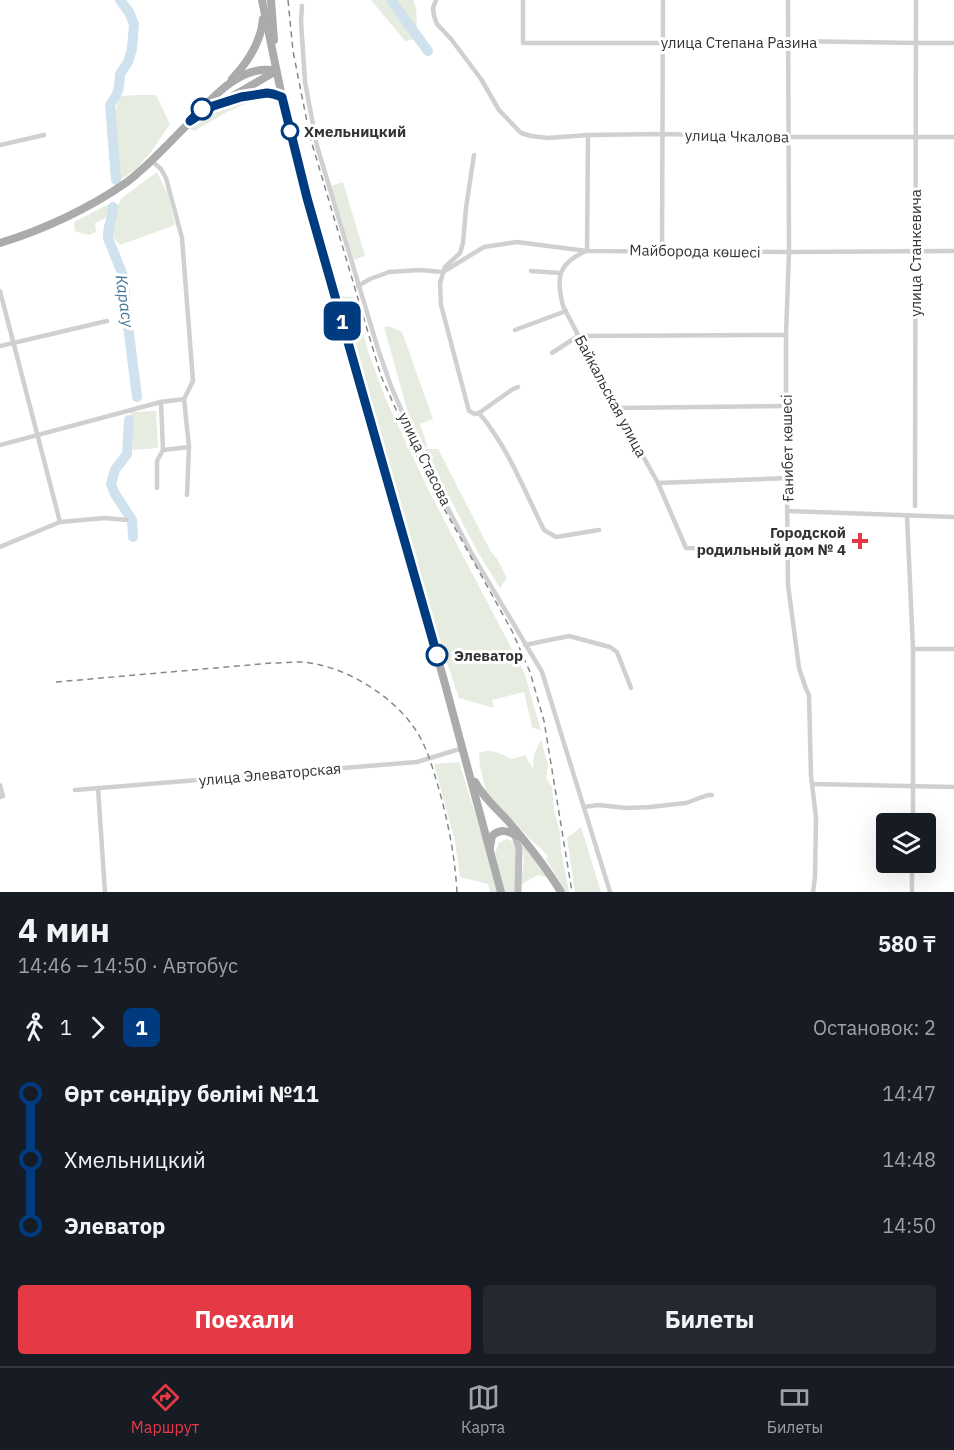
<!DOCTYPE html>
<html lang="ru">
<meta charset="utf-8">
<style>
body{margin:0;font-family:"IBM Plex Sans",sans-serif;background:#242831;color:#f1f3f6;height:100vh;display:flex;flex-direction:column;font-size:22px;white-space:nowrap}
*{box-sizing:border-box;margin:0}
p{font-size:20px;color:#9ea1a6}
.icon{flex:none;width:33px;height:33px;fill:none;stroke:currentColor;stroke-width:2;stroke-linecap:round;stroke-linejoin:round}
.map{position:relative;height:892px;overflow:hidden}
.sheet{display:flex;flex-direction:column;background:#171b24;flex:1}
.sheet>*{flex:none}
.badge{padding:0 12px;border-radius:9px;font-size:21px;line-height:39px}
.buttons{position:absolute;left:876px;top:813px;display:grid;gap:12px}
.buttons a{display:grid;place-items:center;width:60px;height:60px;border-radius:6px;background:#171b24;box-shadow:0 6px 24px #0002;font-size:30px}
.map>.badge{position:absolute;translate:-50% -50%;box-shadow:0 0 0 3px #fff}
.legs{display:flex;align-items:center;gap:9px;height:66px;padding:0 18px;font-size:20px}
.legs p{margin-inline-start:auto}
.overview{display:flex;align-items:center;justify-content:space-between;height:102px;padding:0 18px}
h1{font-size:33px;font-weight:800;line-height:45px}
.primary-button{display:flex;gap:12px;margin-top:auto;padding:12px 18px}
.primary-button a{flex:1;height:69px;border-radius:6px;background:#e63946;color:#fff;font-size:24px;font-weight:800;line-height:69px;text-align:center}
.primary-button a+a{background:#242831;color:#f1f3f6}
ul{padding:0 18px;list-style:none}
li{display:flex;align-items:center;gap:21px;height:66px;font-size:22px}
li i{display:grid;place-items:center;width:9px;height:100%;margin:0 8px;background:currentColor}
li i::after{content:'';width:15px;height:15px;margin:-8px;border:4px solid;border-radius:50%;background:#171b24}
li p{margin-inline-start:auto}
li:first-child i{background:linear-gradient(#0000 50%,currentColor 0)}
li:last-child i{background:linear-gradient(currentColor 50%,#0000 0)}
.tabs{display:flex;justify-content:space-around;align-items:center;height:84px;border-top:2px solid #363941;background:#171b24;font-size:16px;color:#9ea1a6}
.tabs a{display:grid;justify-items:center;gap:3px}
.tabs .on{color:#e63946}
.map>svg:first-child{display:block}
.green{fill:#e6ecdf}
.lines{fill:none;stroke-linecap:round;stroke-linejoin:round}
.river{stroke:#cfe2ee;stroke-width:10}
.street{stroke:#d0d0d0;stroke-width:4.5}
.secondary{stroke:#bdbdbd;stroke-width:7}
.primary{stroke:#ababab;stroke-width:8}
.rail{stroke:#888;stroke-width:1.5;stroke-dasharray:6 4.5;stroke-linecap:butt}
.line-1-casing{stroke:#fff;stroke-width:14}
.line-1{stroke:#003b80;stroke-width:9}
.stop-1-dot{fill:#fff;stroke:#003b80;stroke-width:3}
.poi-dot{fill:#e63946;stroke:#fff;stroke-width:2}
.labels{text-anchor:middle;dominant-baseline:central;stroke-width:6;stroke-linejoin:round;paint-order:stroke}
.street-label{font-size:15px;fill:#333;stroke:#fff}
.stop-label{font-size:15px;font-weight:bold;fill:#333;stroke:#fff;text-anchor:start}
.poi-label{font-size:15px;font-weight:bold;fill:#333;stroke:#fff;text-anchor:end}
.water-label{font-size:16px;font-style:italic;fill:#3f7597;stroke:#fff}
</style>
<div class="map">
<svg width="954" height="892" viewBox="0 0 954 892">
<rect width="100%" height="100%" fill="#fff"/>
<!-- green -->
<g class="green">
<path d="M 371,0 L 413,0 C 419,10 415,27 418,40 L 409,40 L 406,42 Z"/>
<path d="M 137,95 L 156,95 L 170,124 L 150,153 L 136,169 L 120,180 L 115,111 L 121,96 Z"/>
<path d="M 260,97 L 225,113 L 194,131 L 189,129 L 214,109 L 232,102 Z"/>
<path d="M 157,172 L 168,195 L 175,225 L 120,245 L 110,233 L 116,208 L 122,198 Z"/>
<path d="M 343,182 L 365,256 L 354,260 L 331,186 Z"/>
<path d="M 109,204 L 109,216 L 95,223 L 96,232 L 89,235 L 75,231 L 74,222 Z"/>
<path d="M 340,296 L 353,297 L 368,351 L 386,400 L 430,493 L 525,674 L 541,731 L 532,727 L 524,692 L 492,700 L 494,708 L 459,698 L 433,621 Z"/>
<path d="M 389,326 L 402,332 L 433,419 L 420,424 L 427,445 L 425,449 L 438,449 L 490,550 L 497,559 L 507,578 L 500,588 L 476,549 L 410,420 L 384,327 Z"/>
<path d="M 156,411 L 158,448 L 133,450 L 131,412 Z"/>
<path d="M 541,740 L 548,765 L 546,778 L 552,787 L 554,810 L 560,833 L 561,850 L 569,892 L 563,892 L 559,880 L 546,859 L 548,857 L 541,848 L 535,844 L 486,792 L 480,766 L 479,753 C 491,748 501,754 512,759 L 525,755 L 533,769 L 534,755 Z"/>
<path d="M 459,762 L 491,865 L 497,892 L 490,892 L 488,884 L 460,877 L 455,841 L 434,764 Z"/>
<path d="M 581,827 L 601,892 L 575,892 L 567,838 Z"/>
<path d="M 507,839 L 514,842 L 518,853 L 515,892 L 505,892 L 495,853 L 499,843 Z"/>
<path d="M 522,842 L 549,878 L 538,875 L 520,885 L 524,862 Z"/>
</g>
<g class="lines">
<!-- river -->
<g class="river">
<path d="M 391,0 L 428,51"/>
<path d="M 116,180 L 110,105 L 116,96 L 119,87 L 120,74 L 128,62 L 132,49 L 134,24 L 129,12 L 120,0"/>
<path d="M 113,207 C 113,218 107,227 108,238 L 124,278 L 125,302 L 137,397"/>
<path d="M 129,420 L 127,454 L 115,470 L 111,484 L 115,494 L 132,520 L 133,537"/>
</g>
<!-- street -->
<g class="street">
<path d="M 436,0 L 433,8 L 434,16 L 437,24 L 451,39 L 481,79 L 499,110 L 521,133 L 531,136 L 548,138 L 588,135 L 661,134 L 788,137 L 954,137"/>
<path d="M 523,0 L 523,43 L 663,43 L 789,41 L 916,43 L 954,43"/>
<path d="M 788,0 L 789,252 L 786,335 L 786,406 L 788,585 L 799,668 L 806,689 L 809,695 L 811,776 L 816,817 L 815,877 L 813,892"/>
<path d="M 302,6 L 301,21 L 305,82 L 317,146 L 378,349 L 391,386 L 415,442 L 434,482 L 472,554 L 542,672 L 610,892"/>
<path d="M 0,145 L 44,135"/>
<path d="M 474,155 L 466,208 L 463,243 L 460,253 L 445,267 L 440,283 L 441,305 L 469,411 L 475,414 L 479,413 L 513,389 L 518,387"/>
<path d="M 152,161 L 161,169 L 166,178 L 182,238 L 193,381 L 184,399 L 189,447 L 187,495"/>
<path d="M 662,250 L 663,0"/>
<path d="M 586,251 C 557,264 556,278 563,306 L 616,408 L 658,483 L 686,548 L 788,549"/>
<path d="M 587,251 L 588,135"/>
<path d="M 531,271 L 560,273"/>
<path d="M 358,286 L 370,279 L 389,272 L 419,270 L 443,272 L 484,247 L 517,242 L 587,251 L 789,252 L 954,251"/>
<path d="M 0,291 L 60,522"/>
<path d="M 515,330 L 566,311"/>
<path d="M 0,346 L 107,321"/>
<path d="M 552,353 L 578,336 L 786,335"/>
<path d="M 161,402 L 163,450 L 189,447"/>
<path d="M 616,408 L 786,406"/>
<path d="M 479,413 C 508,447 524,490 544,530 L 556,537 L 599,530"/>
<path d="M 0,445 L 161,402 L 184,399"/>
<path d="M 658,483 L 788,478"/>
<path d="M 157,488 L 157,461 L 163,450"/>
<path d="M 915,506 L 916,0"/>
<path d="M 788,511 L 954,517"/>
<path d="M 907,516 L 913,649 L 913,824"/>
<path d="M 0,547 L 60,522 L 105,518 L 126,520"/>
<path d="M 525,645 L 569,636 L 610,647 L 617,652 L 631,688"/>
<path d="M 913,649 L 954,649"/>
<path d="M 813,784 L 954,787"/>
<path d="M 0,785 L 3,796 L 0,797"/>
<path d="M 98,788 L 105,892"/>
<path d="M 75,790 L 417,762 L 463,748"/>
<path d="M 584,807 L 598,805 L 627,808 L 650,807 L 686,803 L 708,795 L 712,795"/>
<path d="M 912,892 L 912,862"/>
</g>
<!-- secondary -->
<path class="secondary" d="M 514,833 L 519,848 L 518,892"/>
<!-- primary -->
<g class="primary">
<path d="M 262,0 L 282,97 L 296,157 L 445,684 L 501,892"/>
<path d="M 271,0 L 274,40"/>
<path d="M 232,79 C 248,62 261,43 263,19"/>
<path d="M 232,100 C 248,95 266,91 282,97"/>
<path d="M 202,114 L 276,71"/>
<path d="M 0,243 C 43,230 90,208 127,182 C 148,166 165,147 184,128 C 206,105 239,62 276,71"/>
<path d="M 475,782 C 483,797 496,808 508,821 C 527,843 546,867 561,892"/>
<path d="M 490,847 L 492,836 C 501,828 508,831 517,836"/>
</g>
<!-- rail -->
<g class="rail">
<path d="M 288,0 L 293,51 L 310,137 L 381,376 L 425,474 L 512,631 L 530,672 L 544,721 L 572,892"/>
<path d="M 56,682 L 272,663 C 281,663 291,662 300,662 C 345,664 402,700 422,741 C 430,757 435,776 440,793 C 449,826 455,858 457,892"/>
</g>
</g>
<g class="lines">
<!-- line-1 casing -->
<g class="line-1-casing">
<path id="line-1" d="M 202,109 L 190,121 L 213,106 L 241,97 L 267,93 L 273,94 L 282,97 L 307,198 L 437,655"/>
</g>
<!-- line-1 -->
<use href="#line-1" class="line-1"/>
</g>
<!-- markers -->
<g class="stop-1-dot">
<circle cx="202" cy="109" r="10"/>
<circle cx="290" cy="131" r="8"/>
<circle cx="437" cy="655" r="10"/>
</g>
<path class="poi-dot" d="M857 532h6v6h6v6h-6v6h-6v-6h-6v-6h6z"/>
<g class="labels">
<!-- street labels -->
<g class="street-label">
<text x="739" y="42">улица Степана Разина</text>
<text transform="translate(737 136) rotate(1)">улица Чкалова</text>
<text transform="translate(695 251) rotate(1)">Майборода көшесі</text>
<text transform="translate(915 253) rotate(-90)">улица Станкевича</text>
<text transform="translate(611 396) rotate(62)">Байкальская улица</text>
<text transform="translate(787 448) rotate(-91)">Ғанибет көшесі</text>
<text transform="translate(425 459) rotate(64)">улица Стасова</text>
<text transform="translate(270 774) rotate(-5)">улица Элеваторская</text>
</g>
<!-- stop labels -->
<g class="stop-label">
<text x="304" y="131">Хмельницкий</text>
<text x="454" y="655">Элеватор</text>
</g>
<!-- poi labels -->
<g class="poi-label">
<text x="846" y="532">Городской<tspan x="846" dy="17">родильный дом № 4</tspan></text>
</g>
<!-- water labels -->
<g class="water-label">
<text transform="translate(125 301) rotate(82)">Карасу</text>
</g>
</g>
</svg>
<div class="buttons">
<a><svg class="icon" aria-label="layers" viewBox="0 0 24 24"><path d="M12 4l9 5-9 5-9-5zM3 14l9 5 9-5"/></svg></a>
</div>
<b class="badge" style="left:342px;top:321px;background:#003b80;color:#fff">1</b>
</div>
<section class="sheet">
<div class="overview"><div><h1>4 мин</h1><p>14:46 – 14:50 · Автобус</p></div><b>580 ₸</b></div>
<div class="legs"><svg class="icon" aria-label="walk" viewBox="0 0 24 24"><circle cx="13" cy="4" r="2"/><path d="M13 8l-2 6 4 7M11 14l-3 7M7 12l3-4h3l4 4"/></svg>1<svg class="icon" aria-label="forward" viewBox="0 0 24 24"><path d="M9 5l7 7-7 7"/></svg><b class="badge" style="background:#003b80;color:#fff">1</b><p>Остановок: 2</p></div>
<ul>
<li><i style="color:#003b80"></i><b>Өрт сөндіру бөлімі №11</b><p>14:47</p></li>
<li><i style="color:#003b80"></i><span>Хмельницкий</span><p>14:48</p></li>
<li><i style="color:#003b80"></i><b>Элеватор</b><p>14:50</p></li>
</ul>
<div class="primary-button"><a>Поехали</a><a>Билеты</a></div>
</section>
<nav class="tabs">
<a class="on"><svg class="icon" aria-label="directions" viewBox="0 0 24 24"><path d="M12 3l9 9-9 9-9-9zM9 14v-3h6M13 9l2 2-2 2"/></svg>Маршрут</a>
<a><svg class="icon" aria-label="map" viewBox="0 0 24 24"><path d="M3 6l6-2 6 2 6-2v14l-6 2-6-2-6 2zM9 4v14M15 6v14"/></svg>Карта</a>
<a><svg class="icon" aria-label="tickets" viewBox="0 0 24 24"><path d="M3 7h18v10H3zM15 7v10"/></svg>Билеты</a>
</nav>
